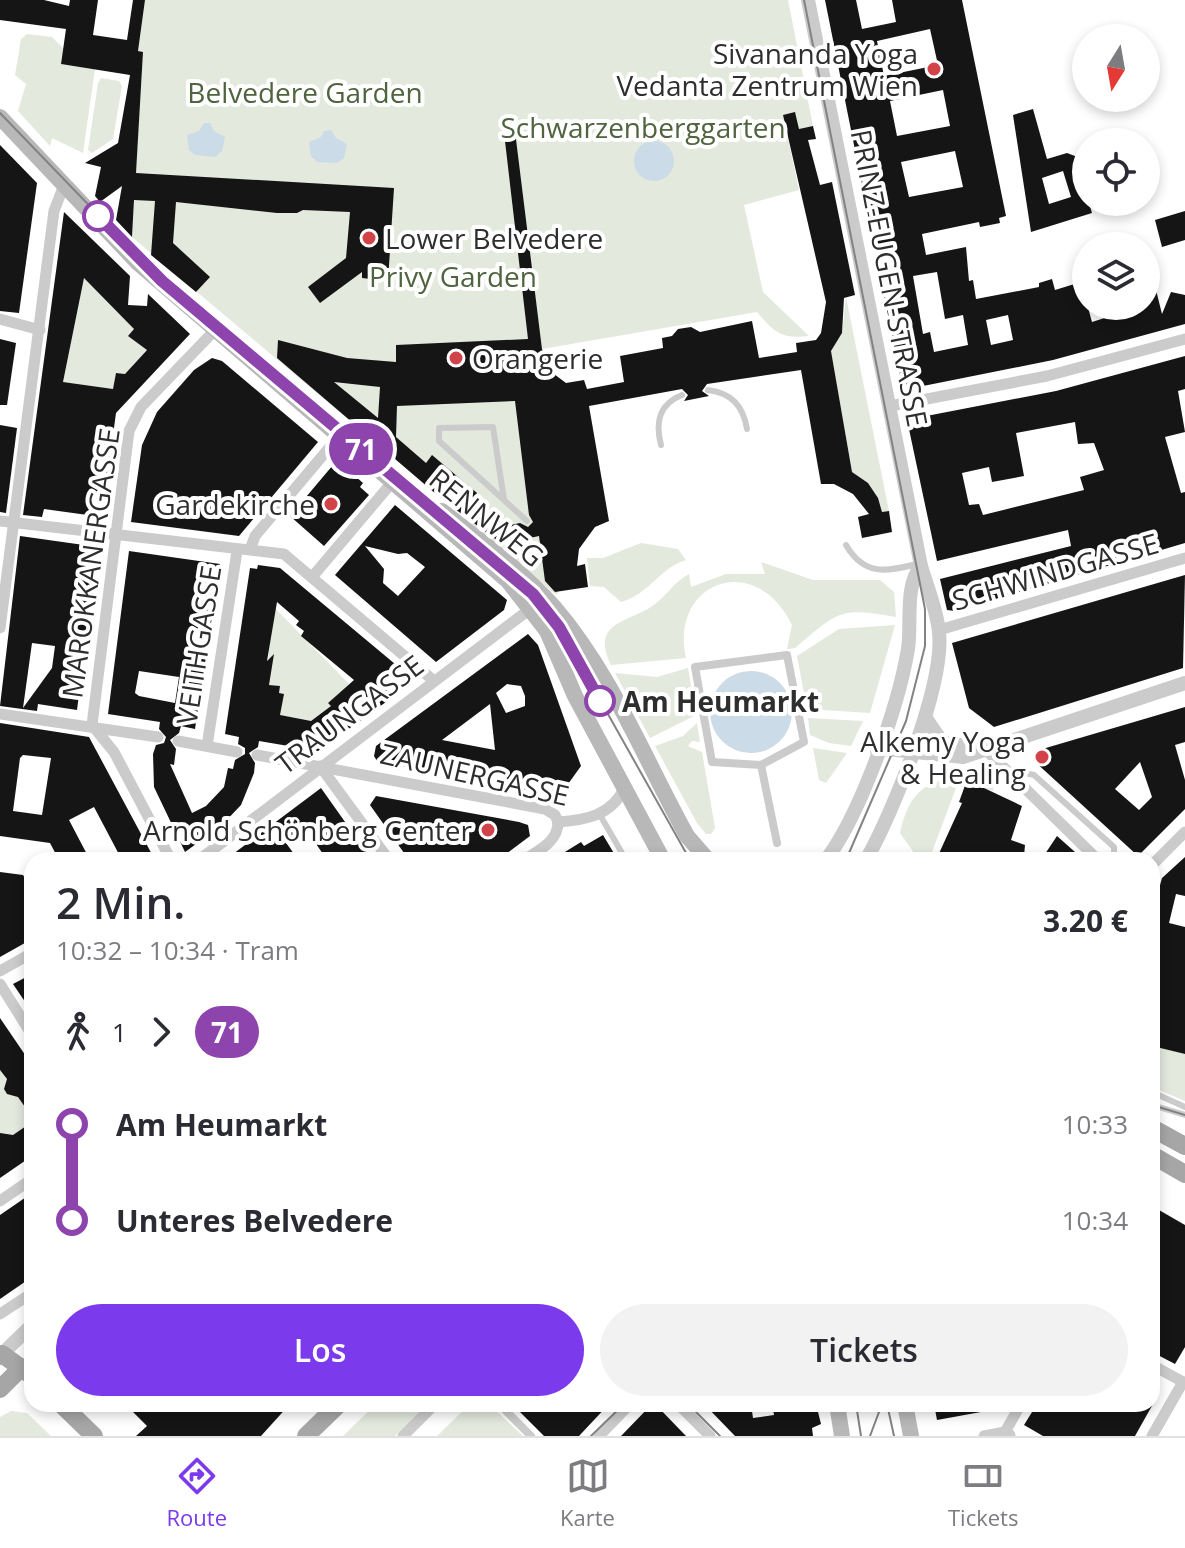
<!DOCTYPE html>
<html lang="de">
<meta charset="utf-8">
<style>
body{margin:0;font-family:"Open Sans",sans-serif;background:#f2f2f3;color:#2b2b33;height:100vh;display:flex;flex-direction:column;font-size:30px;white-space:nowrap}
*{box-sizing:border-box;margin:0}
p{font-size:26px;color:#7c7c81}
.icon{flex:none;width:44px;height:44px;fill:none;stroke:currentColor;stroke-width:2;stroke-linecap:round;stroke-linejoin:round}
.map{position:relative;flex:1;overflow:hidden}
.panel{position:absolute;left:24px;top:852px;width:1136px;height:560px;display:flex;flex-direction:column;background:#fff;border-radius:24px;box-shadow:0 4px 12px #0003}
.panel>*{flex:none}
.badge{padding:0 16px;border-radius:26px;font-size:28px;line-height:52px}
.needle{width:52px;rotate:191deg}
.buttons{position:absolute;left:1072px;top:24px;display:grid;gap:16px}
.buttons a{display:grid;place-items:center;width:88px;height:88px;border-radius:50%;background:#fff;box-shadow:0 4px 12px #0003;font-size:40px}
.map>.badge{position:absolute;translate:-50% -50%;box-shadow:0 0 0 4px #fff}
.legs{display:flex;align-items:center;gap:12px;height:88px;padding:0 32px;font-size:26px}
.legs p{margin-inline-start:auto}
.overview{display:flex;align-items:center;justify-content:space-between;height:136px;padding:0 32px}
h1{font-size:44px;font-weight:600;line-height:60px}
.button{display:flex;gap:16px;margin-top:auto;padding:16px 32px}
.button a{flex:1;height:92px;border-radius:48px;background:#7c3aed;color:#fff;font-size:32px;font-weight:600;line-height:92px;text-align:center}
.button a+a{background:#f2f2f3;color:#2b2b33}
ul{padding:0 32px;list-style:none}
li{display:flex;align-items:center;gap:28px;height:96px;font-size:30px}
li i{display:grid;place-items:center;width:12px;height:100%;margin:0 10px;background:currentColor}
li i::after{content:'';width:20px;height:20px;margin:-10px;border:6px solid;border-radius:50%;background:#fff}
li p{margin-inline-start:auto}
li:first-child i{background:linear-gradient(#0000 50%,currentColor 0)}
li:last-child i{background:linear-gradient(currentColor 50%,#0000 0)}
.tabs{display:flex;justify-content:space-around;align-items:center;height:112px;border-top:2px solid #e1e1e2;background:#fff;font-size:22px;color:#7c7c81}
.tabs a{display:grid;justify-items:center;gap:4px}
.tabs .current{color:#7c3aed}
.map>svg:first-child{display:block}
.green{fill:#e3e9dd}
.water{fill:#cbdbe7}
.building{fill:#151515;fill-rule:evenodd}
.lines{fill:none;stroke-linecap:round;stroke-linejoin:round}
.service{stroke:#cbcbcb;stroke-width:6}
.pedestrian{stroke:#cbcbcb;stroke-width:8}
.minor{stroke:#cbcbcb;stroke-width:11}
.tertiary{stroke:#cbcbcb;stroke-width:14}
.secondary{stroke:#b8b8b8;stroke-width:16}
.primary{stroke:#a6a6a6;stroke-width:18}
.tram{stroke:#838383;stroke-width:2}
.line-1-casing{stroke:#fff;stroke-width:18}
.line-1{stroke:#8e44ad;stroke-width:12}
.poi-dot{fill:#d24249;stroke:#fff;stroke-width:3}
.stop-1-dot{fill:#fff;stroke:#8e44ad;stroke-width:4}
.labels{text-anchor:middle;dominant-baseline:central;stroke-width:8;stroke-linejoin:round;paint-order:stroke}
.poi-label{font-size:28px;fill:#2e2e2e;stroke:#fff;text-anchor:end}
.park-label{font-size:28px;fill:#506440;stroke:#fff}
.street-label{font-size:28px;fill:#2e2e2e;stroke:#fff}
.stop-label{font-size:28px;font-weight:bold;fill:#2e2e2e;stroke:#fff;text-anchor:start}
</style>
<div class="map">
<svg width="1185" height="1436" viewBox="0 0 1185 1436">
<rect width="100%" height="100%" fill="#fff"/>
<!-- green -->
<g class="green">
<path d="M 145,0 L 788,0 L 813,126 L 799,129 L 795,113 L 783,115 L 799,190 L 744,205 L 763,292 L 809,336 C 781,339 775,333 757,312 L 542,349 L 514,123 L 503,124 L 558,594 L 555,594 L 132,237 L 143,52 L 138,51 Z"/>
<path d="M 27,34 L 52,37 L 63,48 L 61,64 L 95,69 L 83,153 L 52,138 L 50,146 L 18,111 L 26,84 L 15,75 L 21,39 Z"/>
<path d="M 101,78 L 119,81 L 122,86 L 113,139 L 92,153 L 88,150 L 98,83 Z"/>
<path d="M 84,278 L 135,328 L 129,336 L 148,348 L 125,374 L 116,373 L 113,389 L 63,382 Z"/>
<path d="M 846,297 L 889,511 L 882,512 C 877,492 869,483 852,472 L 831,351 L 842,333 Z"/>
<path d="M 641,543 L 678,549 L 686,560 C 658,569 651,593 621,602 L 604,587 L 590,586 L 587,558 L 603,558 Z"/>
<path d="M 761,562 L 813,580 L 880,580 L 894,592 L 896,617 C 839,607 839,611 795,648 L 787,649 L 792,625 C 755,549 669,582 686,658 L 611,665 C 589,620 631,623 655,604 C 668,594 674,582 689,574 L 691,587 L 726,574 L 765,574 Z"/>
<path d="M 271,604 L 349,684 L 328,703 L 331,706 L 311,721 L 285,719 L 253,705 L 279,693 L 280,686 L 269,685 C 266,657 273,632 271,604 Z"/>
<path d="M 895,625 L 870,713 L 807,709 L 797,656 L 839,629 Z"/>
<path d="M 688,668 L 696,715 L 650,738 L 615,673 L 657,677 Z"/>
<path d="M 808,718 L 863,721 L 851,746 L 829,743 L 810,735 Z"/>
<path d="M 697,723 L 700,742 L 692,741 L 688,746 L 702,752 L 715,828 L 711,834 L 706,834 L 697,823 L 655,746 L 683,736 Z"/>
<path d="M 813,748 L 847,753 L 826,783 L 819,780 Z"/>
<path d="M 985,770 L 996,781 L 993,791 L 959,780 L 929,860 L 919,860 L 900,833 C 913,777 936,783 985,770 Z"/>
<path d="M 1152,1046 L 1185,1054 L 1185,1101 L 1152,1087 Z"/>
<path d="M 0,1070 L 8,1081 L 4,1089 L 7,1094 L 16,1094 L 32,1115 L 31,1123 L 10,1137 L 0,1134 Z"/>
<path d="M 376,1404 L 427,1404 L 395,1436 L 343,1436 Z"/>
<path d="M 470,1404 L 489,1404 L 523,1436 L 437,1436 Z"/>
<path d="M 11,1411 L 27,1413 L 51,1436 L 0,1436 L 0,1417 Z"/>
</g>
<!-- water -->
<g class="water">
<path d="M 204,123 L 210,123 L 214,131 L 225,137 L 222,151 L 215,157 L 195,155 L 189,150 L 187,135 L 199,131 Z"/>
<path d="M 331,130 L 336,138 L 347,144 L 344,158 L 337,163 L 317,162 L 311,156 L 309,142 L 321,137 L 324,131 Z"/>
<circle cx="654" cy="161" r="20"/>
<circle cx="751" cy="712" r="41"/>
</g>
<!-- building -->
<g class="building">
<path d="M 0,0 L 44,0 L 69,6 L 70,0 L 98,0 L 93,35 L 127,40 L 133,0 L 145,0 L 138,51 L 143,52 L 136,173 L 394,188 L 388,281 L 362,278 L 362,272 L 320,303 L 308,287 L 346,258 L 350,212 L 303,210 L 297,213 L 277,213 L 176,202 L 173,243 L 210,277 L 196,292 L 151,255 L 155,201 L 134,200 L 132,237 L 116,220 L 122,186 L 100,202 L 95,196 L 101,167 L 85,163 L 118,143 L 130,75 L 61,64 L 66,29 L 0,20 Z"/>
<path d="M 825,0 L 856,0 L 862,29 L 896,22 L 892,0 L 962,0 L 1006,216 L 999,218 L 1000,223 L 980,227 L 979,222 L 922,234 L 926,255 L 966,247 L 969,281 L 973,280 L 976,299 L 1039,287 L 1039,283 L 1052,279 L 1055,290 L 1081,282 L 1092,322 L 1114,315 L 1111,306 L 1146,306 L 1146,266 L 1150,266 L 1162,314 L 1171,292 L 1185,295 L 1185,324 L 1053,360 L 903,390 ZM 930,29 L 938,65 L 884,76 L 877,41 ZM 943,90 L 950,126 L 897,136 L 890,101 ZM 955,151 L 963,187 L 909,197 L 901,162 ZM 937,272 L 945,319 L 963,315 L 968,345 L 934,352 L 930,332 L 923,334 L 913,276 ZM 1008,315 L 1013,340 L 991,345 L 986,320 Z"/>
<path d="M 1033,109 L 1047,159 L 1067,153 L 1083,159 L 1086,174 L 1082,180 L 1092,213 L 1031,232 L 1013,115 ZM 1063,171 L 1071,197 L 1049,204 L 1042,178 Z"/>
<path d="M 795,112 L 799,129 L 813,126 L 816,139 L 808,140 L 820,185 L 832,182 L 855,295 L 844,298 L 842,333 L 831,351 L 852,472 L 868,483 L 878,498 L 882,512 L 889,511 L 892,532 L 862,538 L 858,517 L 869,514 L 853,494 L 834,484 L 821,484 L 801,370 L 707,384 L 702,391 L 709,396 L 684,401 L 688,395 L 682,389 L 589,406 L 609,521 L 595,527 L 579,549 L 577,566 L 585,564 L 588,587 L 555,592 L 545,581 L 539,536 L 502,544 L 443,500 L 277,358 L 278,340 L 347,358 L 396,362 L 396,345 L 528,339 L 503,124 L 514,123 L 542,349 L 554,374 L 566,383 L 584,380 L 587,389 L 624,382 L 620,356 L 663,348 L 662,338 L 672,336 L 678,329 L 691,327 L 700,332 L 752,321 L 759,358 L 797,352 L 796,343 L 816,340 L 821,333 L 826,302 L 783,115 ZM 334,382 L 380,387 L 378,418 ZM 515,401 L 529,515 L 533,522 L 528,527 L 520,523 L 501,527 L 471,501 L 477,493 L 432,455 L 426,463 L 396,437 L 397,406 Z"/>
<path d="M 0,145 L 37,183 L 19,313 L 0,311 Z"/>
<path d="M 1185,211 L 1185,240 L 1162,247 L 1155,220 Z"/>
<path d="M 64,212 L 130,276 L 128,305 L 147,306 L 148,294 L 190,334 L 116,413 L 102,517 L 44,509 L 42,517 L 23,515 ZM 84,278 L 134,329 L 128,336 L 147,350 L 125,374 L 116,373 L 113,389 L 63,382 Z"/>
<path d="M 0,339 L 16,343 L 7,405 L 0,405 Z"/>
<path d="M 1185,356 L 1185,389 L 1178,391 L 1185,432 L 1165,437 L 1181,493 L 1185,492 L 1185,543 L 955,611 L 947,610 L 940,579 L 1071,546 L 1068,530 L 937,561 L 906,415 L 916,418 L 1056,391 ZM 1075,422 L 1078,444 L 1094,443 L 1104,470 L 1080,477 L 1084,490 L 983,515 L 979,504 L 969,505 L 962,473 L 989,467 L 992,482 L 1024,476 L 1016,433 Z"/>
<path d="M 212,358 L 222,361 L 318,442 L 239,536 L 131,522 L 142,445 L 157,412 L 194,370 Z"/>
<path d="M 0,425 L 17,428 L 6,513 L 0,512 Z"/>
<path d="M 333,465 L 342,473 L 346,468 L 363,483 L 360,487 L 369,495 L 324,546 L 290,516 Z"/>
<path d="M 395,505 L 507,600 L 504,610 L 436,662 L 335,575 ZM 365,546 L 398,554 L 407,553 L 425,567 L 398,596 L 383,583 L 384,569 Z"/>
<path d="M 20,536 L 98,547 L 77,710 L 38,704 L 37,711 L 0,706 ZM 32,643 L 55,646 L 52,668 L 23,708 Z"/>
<path d="M 129,551 L 220,564 L 195,729 L 181,726 L 179,733 L 170,740 L 176,749 L 174,765 L 170,764 L 192,813 L 206,806 L 224,787 L 228,768 L 233,769 L 235,760 L 245,754 L 245,748 L 238,744 L 239,737 L 225,734 L 250,568 L 257,569 L 258,565 L 280,568 L 407,674 L 410,685 L 404,690 L 397,689 L 386,702 L 318,751 L 259,741 L 258,747 L 249,753 L 255,763 L 254,773 L 241,805 L 221,826 L 185,852 L 154,787 L 153,754 L 156,745 L 164,743 L 166,737 L 159,729 L 160,722 L 108,714 ZM 277,602 L 299,621 L 296,625 L 304,631 L 301,636 L 354,680 L 328,703 L 331,706 L 311,721 L 280,715 L 284,694 L 279,693 L 280,686 L 269,685 L 274,654 L 267,661 ZM 139,671 L 179,677 L 175,703 L 139,696 L 135,693 Z"/>
<path d="M 1185,575 L 1183,668 L 994,727 L 969,708 L 952,643 Z"/>
<path d="M 528,634 L 538,645 L 581,766 L 563,791 L 555,796 L 377,761 L 374,756 L 376,746 ZM 507,684 L 521,686 L 525,696 L 525,706 L 506,713 L 496,693 ZM 490,704 L 495,750 L 442,740 Z"/>
<path d="M 1185,707 L 1185,742 L 1175,745 L 1185,780 L 1185,809 L 1138,856 L 1033,760 L 1039,750 ZM 1140,762 L 1152,797 L 1139,810 L 1115,789 Z"/>
<path d="M 0,723 L 89,737 L 155,860 L 122,860 L 94,807 L 69,820 L 90,860 L 59,860 L 50,843 L 0,836 ZM 23,755 L 51,758 L 42,815 L 13,811 L 20,758 Z"/>
<path d="M 967,780 L 1022,806 L 1011,840 L 1025,845 L 1024,856 L 1012,854 L 1003,860 L 936,860 L 962,803 L 959,802 Z"/>
<path d="M 321,788 L 372,860 L 327,860 L 306,829 L 286,843 L 294,854 L 286,860 L 225,860 Z"/>
<path d="M 376,796 L 519,822 L 528,825 L 530,836 L 498,860 L 409,860 L 370,805 Z"/>
<path d="M 603,835 L 618,860 L 552,860 L 581,842 L 584,846 Z"/>
<path d="M 1057,836 L 1084,860 L 1041,860 Z"/>
<path d="M 1185,857 L 1185,896 L 1176,894 L 1169,923 L 1185,927 L 1185,1054 L 1152,1046 L 1152,914 L 1162,878 Z"/>
<path d="M 0,872 L 23,875 L 32,890 L 32,939 L 0,957 Z"/>
<path d="M 32,974 L 32,1012 L 13,984 Z"/>
<path d="M 0,1018 L 32,1065 L 32,1117 L 18,1097 L 7,1094 L 4,1089 L 7,1079 L 0,1070 Z"/>
<path d="M 32,1122 L 32,1156 L 0,1178 L 0,1133 L 13,1135 Z"/>
<path d="M 32,1193 L 32,1277 L 0,1299 L 0,1215 Z"/>
<path d="M 1152,1206 L 1185,1225 L 1185,1347 L 1175,1364 L 1152,1352 Z"/>
<path d="M 125,1404 L 290,1404 L 261,1436 L 136,1436 L 147,1426 Z"/>
<path d="M 512,1404 L 560,1404 L 567,1411 L 574,1404 L 609,1404 L 579,1436 L 544,1436 Z"/>
<path d="M 652,1404 L 655,1404 L 686,1436 L 621,1436 Z"/>
<path d="M 704,1404 L 751,1404 L 753,1418 L 774,1415 L 772,1404 L 816,1404 L 821,1424 L 812,1428 L 813,1436 L 735,1436 Z"/>
<path d="M 934,1404 L 991,1404 L 992,1410 L 937,1420 Z"/>
<path d="M 1037,1404 L 1153,1404 L 1135,1436 L 1043,1436 L 1024,1425 Z"/>
</g>
<g class="lines">
<!-- service -->
<g class="service">
<path d="M 708,390 C 732,393 743,406 747,429"/>
<path d="M 661,445 C 655,422 659,404 682,395"/>
<path d="M 504,500 L 493,427 L 439,428 L 439,441 L 527,521"/>
<path d="M 846,545 C 864,576 886,572 917,564"/>
<path d="M 1015,777 L 1025,773 L 1034,775 L 1114,847 L 1114,860"/>
<path d="M 600,815 L 626,860"/>
<path d="M 1152,1092 L 1185,1107"/>
<path d="M 1152,1105 L 1185,1115"/>
</g>
<!-- pedestrian -->
<g class="pedestrian">
<path d="M 787,655 L 804,742 L 761,765 L 712,762 L 695,667 Z"/>
<path d="M 761,765 L 777,843"/>
<path d="M 499,1404 L 531,1436"/>
</g>
<!-- minor -->
<g class="minor">
<path d="M 0,319 L 40,330"/>
<path d="M 890,406 L 1047,376 L 1185,339"/>
<path d="M 0,521 L 284,554 L 434,681"/>
<path d="M 251,547 L 255,536 L 340,435"/>
<path d="M 313,576 L 394,480"/>
<path d="M 0,628 L 54,211 L 64,185"/>
<path d="M 939,630 L 1185,558"/>
<path d="M 0,714 L 158,737"/>
<path d="M 178,741 L 237,752"/>
<path d="M 207,746 L 237,551"/>
<path d="M 985,749 L 1098,860"/>
<path d="M 257,755 L 545,809 L 555,815 L 558,822"/>
<path d="M 320,766 L 389,860"/>
<path d="M 558,822 C 587,820 611,815 624,789"/>
<path d="M 171,860 L 114,752 L 92,725 L 129,431 L 141,407 L 215,330"/>
<path d="M 199,860 L 530,609"/>
<path d="M 524,860 C 539,850 558,842 558,822"/>
<path d="M 1152,865 L 1185,832"/>
<path d="M 0,971 L 32,953"/>
<path d="M 0,984 L 32,1035"/>
<path d="M 0,1201 L 32,1179"/>
<path d="M 0,1314 L 32,1293"/>
<path d="M 1152,1365 L 1185,1383"/>
<path d="M 678,1404 L 710,1436"/>
<path d="M 1005,1432 L 1021,1404"/>
<path d="M 403,1436 L 435,1404"/>
<path d="M 599,1436 L 630,1404"/>
<path d="M 984,1436 L 1005,1432 L 1010,1435"/>
<path d="M 1152,1436 L 1183,1382"/>
</g>
<!-- tertiary -->
<g class="tertiary">
<path d="M 808,0 L 921,566 C 927,587 937,610 939,632 C 945,684 893,813 866,860"/>
<path d="M 925,717 L 942,742 L 985,749"/>
<path d="M 877,751 L 887,749 L 963,757 L 1185,683"/>
<path d="M 826,860 C 861,813 898,708 908,649 C 912,625 904,586 921,566"/>
<path d="M 2,1354 L 32,1325"/>
</g>
<!-- secondary -->
<g class="secondary">
<path d="M 0,117 L 138,263 L 508,581 L 547,631 L 575,696 L 663,860"/>
<path d="M 442,511 C 480,541 522,571 554,607 C 611,673 645,760 687,836 L 708,860"/>
<path d="M 837,1404 L 842,1436"/>
<path d="M 905,1404 L 911,1436"/>
</g>
<!-- primary -->
<g class="primary">
<path d="M 1152,1128 L 1185,1146"/>
<path d="M 1152,1155 L 1185,1174"/>
<path d="M 0,1356 L 2,1354 L 32,1376"/>
<path d="M 0,1389 L 22,1367"/>
<path d="M 61,1404 L 94,1436"/>
<path d="M 306,1436 L 339,1404"/>
</g>
<!-- tram -->
<g class="tram">
<path d="M 804,0 L 925,609 L 925,646 L 906,721 L 846,860"/>
<path d="M 0,113 L 162,281 L 533,594 L 559,627 L 690,860"/>
<path d="M 1152,1105 L 1185,1115"/>
<path d="M 688,1404 L 720,1436"/>
<path d="M 856,1404 L 861,1436"/>
<path d="M 887,1404 L 894,1436"/>
<path d="M 591,1436 L 624,1404"/>
<path d="M 870,1436 L 882,1404"/>
</g>
</g>
<g class="lines">
<!-- line-1 casing -->
<g class="line-1-casing">
<path id="line-1" d="M 98,216 L 162,281 L 533,594 L 559,627 L 600,701"/>
</g>
<!-- line-1 -->
<use href="#line-1" class="line-1"/>
</g>
<!-- markers -->
<g class="poi-dot">
<circle cx="934" cy="69" r="8"/>
<circle cx="369" cy="238" r="8"/>
<circle cx="456" cy="358" r="8"/>
<circle cx="331" cy="504" r="8"/>
<circle cx="1042" cy="757" r="8"/>
<circle cx="488" cy="830" r="8"/>
</g>
<g class="stop-1-dot">
<circle cx="98" cy="216" r="14"/>
<circle cx="600" cy="701" r="14"/>
</g>
<g class="labels">
<!-- poi labels -->
<g class="poi-label">
<text x="918" y="53">Sivananda Yoga<tspan x="918" dy="32">Vedanta Zentrum Wien</tspan></text>
<text x="385" y="238" text-anchor="start">Lower Belvedere</text>
<text x="472" y="358" text-anchor="start">Orangerie</text>
<text x="315" y="504">Gardekirche</text>
<text x="1026" y="741">Alkemy Yoga<tspan x="1026" dy="32">&amp; Healing</tspan></text>
<text x="472" y="830">Arnold Schönberg Center</text>
</g>
<!-- park labels -->
<g class="park-label">
<text x="305" y="92">Belvedere Garden</text>
<text x="643" y="127">Schwarzenberggarten</text>
<text x="453" y="276">Privy Garden</text>
</g>
<!-- street labels -->
<g class="street-label">
<text transform="translate(890 278) rotate(79)">PRINZ-EUGEN-STRASSE</text>
<text transform="translate(487 517) rotate(39)">RENNWEG</text>
<text transform="translate(90 563) rotate(-82)">MAROKKANERGASSE</text>
<text transform="translate(1055 571) rotate(-16)">SCHWINDGASSE</text>
<text transform="translate(198 645) rotate(-81)">VEITHGASSE</text>
<text transform="translate(349 714) rotate(-37)">TRAUNGASSE</text>
<text transform="translate(475 774) rotate(13)">ZAUNERGASSE</text>
</g>
<!-- stop labels -->
<g class="stop-label">
<text x="622" y="701">Am Heumarkt</text>
</g>
</g>
</svg>
<div class="buttons">
<a><svg class="needle" viewBox="-14 -14 28 28"><path d="M0-13l5 13h-10z" fill="#e53935"/><path d="M0 13l5-13h-10z" fill="#7c7c81"/></svg></a>
<a><svg class="icon" aria-label="locate" viewBox="0 0 24 24"><circle cx="12" cy="12" r="6"/><path d="M12 2v4M12 18v4M2 12h4M18 12h4"/></svg></a>
<a><svg class="icon" aria-label="layers" viewBox="0 0 24 24"><path d="M12 4l9 5-9 5-9-5zM3 14l9 5 9-5"/></svg></a>
</div>
<b class="badge" style="left:361px;top:449px;background:#8e44ad;color:#fff">71</b>
<section class="panel">
<div class="overview"><div><h1>2 Min.</h1><p>10:32 – 10:34 · Tram</p></div><b>3.20 €</b></div>
<div class="legs"><svg class="icon" aria-label="walk" viewBox="0 0 24 24"><circle cx="13" cy="4" r="2"/><path d="M13 8l-2 6 4 7M11 14l-3 7M7 12l3-4h3l4 4"/></svg>1<svg class="icon" aria-label="forward" viewBox="0 0 24 24"><path d="M9 5l7 7-7 7"/></svg><b class="badge" style="background:#8e44ad;color:#fff">71</b></div>
<ul>
<li><i style="color:#8e44ad"></i><b>Am Heumarkt</b><p>10:33</p></li>
<li><i style="color:#8e44ad"></i><b>Unteres Belvedere</b><p>10:34</p></li>
</ul>
<div class="button"><a>Los</a><a>Tickets</a></div>
</section>
</div>
<nav class="tabs">
<a class="current"><svg class="icon" aria-label="directions" viewBox="0 0 24 24"><path d="M12 3l9 9-9 9-9-9zM9 14v-3h6M13 9l2 2-2 2"/></svg>Route</a>
<a><svg class="icon" aria-label="map" viewBox="0 0 24 24"><path d="M3 6l6-2 6 2 6-2v14l-6 2-6-2-6 2zM9 4v14M15 6v14"/></svg>Karte</a>
<a><svg class="icon" aria-label="tickets" viewBox="0 0 24 24"><path d="M3 7h18v10H3zM15 7v10"/></svg>Tickets</a>
</nav>
